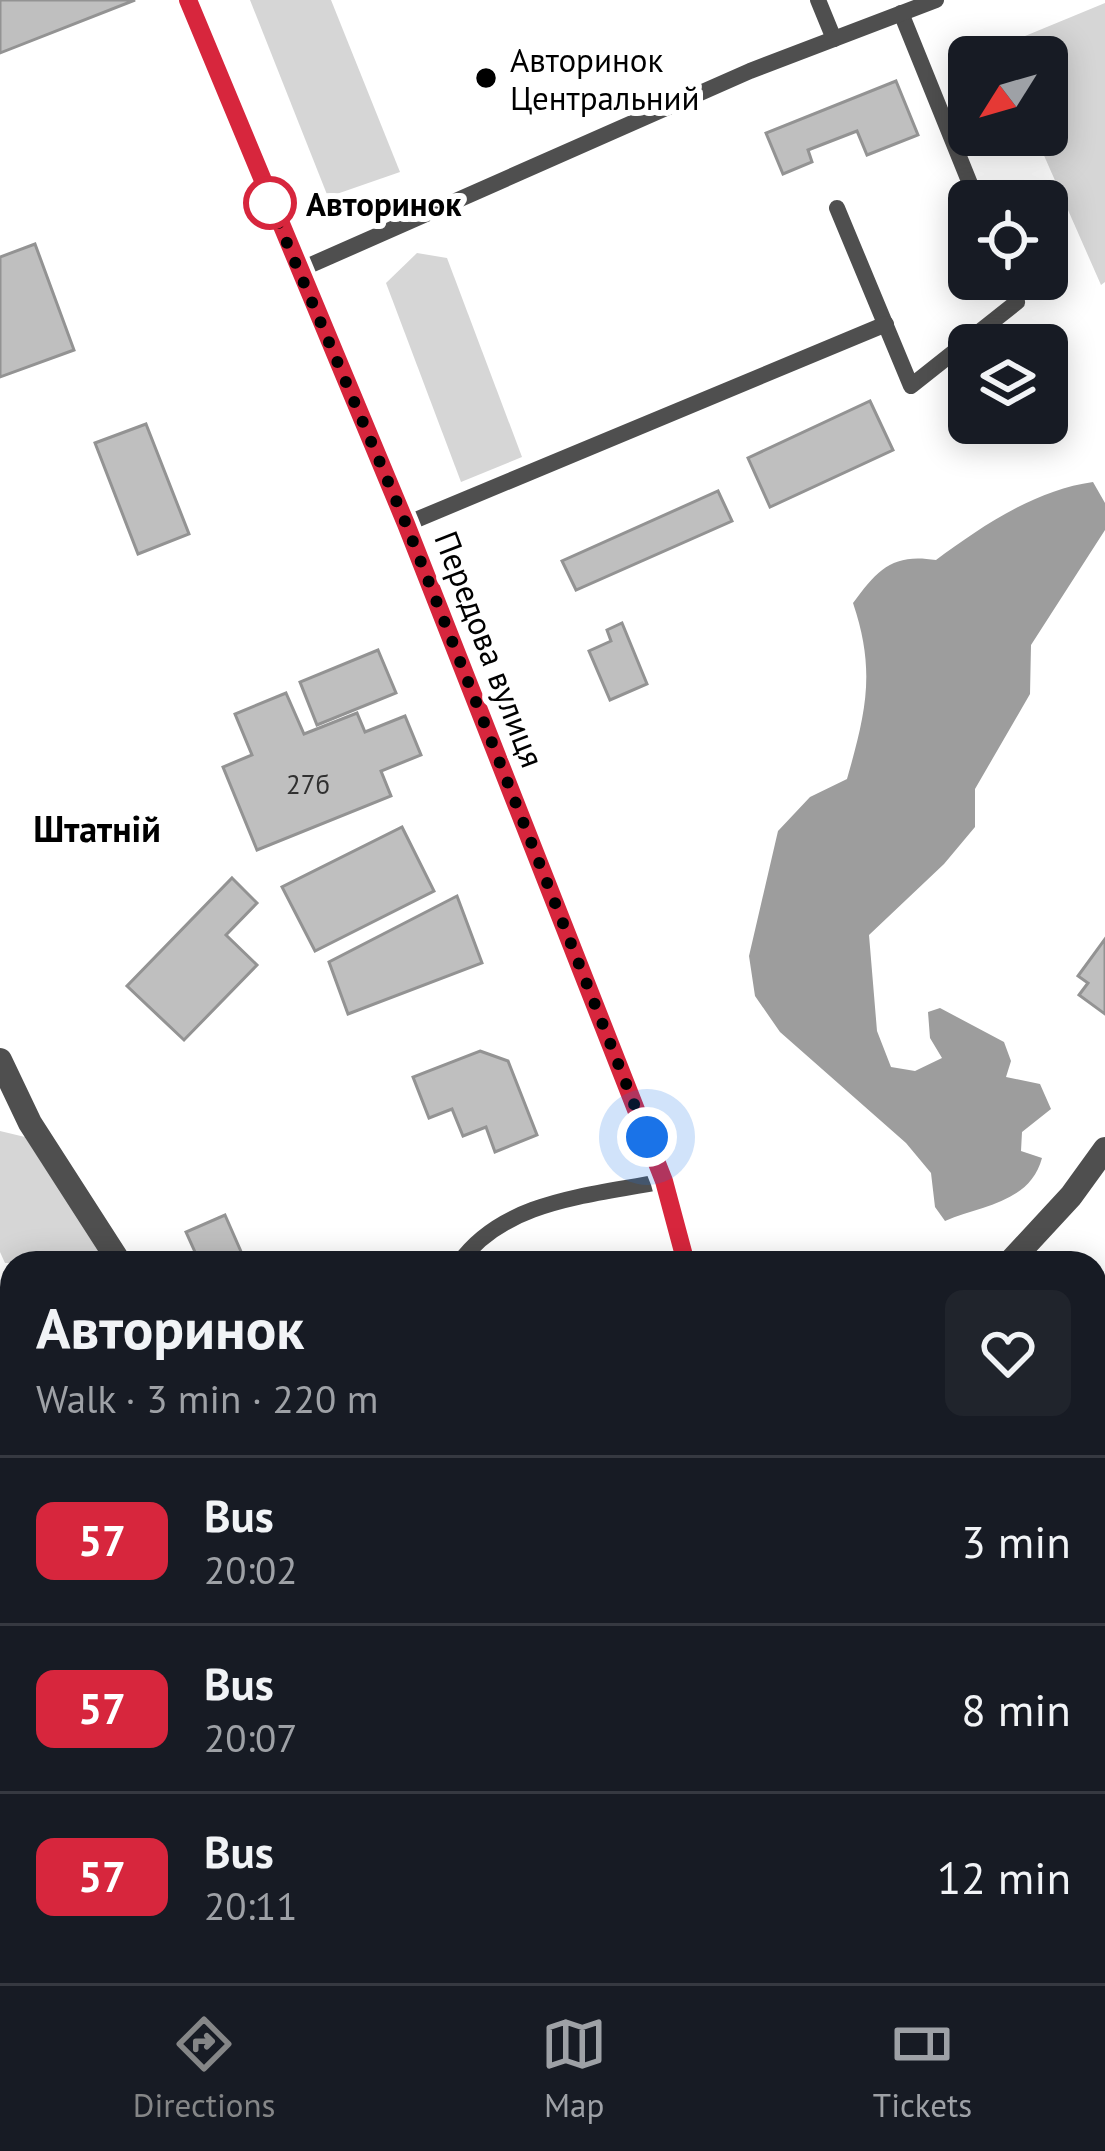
<!DOCTYPE html>
<meta charset="utf-8">
<style>
body{margin:0;font-family:"PT Sans",sans-serif;background:#20242c;color:#f1f3f6;height:100vh;display:flex;flex-direction:column;font-size:45px;white-space:nowrap}
*{box-sizing:border-box;margin:0}
p{font-size:39px;color:#9ea1a6}
.icon{flex:none;width:66px;height:66px;fill:none;stroke:currentColor;stroke-width:2;stroke-linecap:round;stroke-linejoin:round}
.map{position:relative;flex:1;overflow:hidden}
.sheet{position:absolute;left:0px;top:1251px;width:1107px;height:732px;display:flex;flex-direction:column;background:#171b24;border-radius:36px 36px 0 0;box-shadow:0 6px 30px #0003}
.sheet>*{flex:none}
.badge{padding:0 24px;border-radius:18px;font-size:42px;line-height:78px}
.needle{width:78px;rotate:233deg}
.buttons{position:absolute;left:948px;top:36px;display:grid;gap:24px}
.buttons a{display:grid;place-items:center;width:120px;height:120px;border-radius:18px;background:#171b24;box-shadow:0 6px 30px #0003;font-size:60px}
.you{position:absolute;width:60px;height:60px;margin:-30px;border:9px solid #fff;border-radius:50%;background:#1a73e8;box-shadow:0 0 0 18px #1a73e833}
.map>.badge{position:absolute;translate:-50% -50%;box-shadow:0 0 0 6px #fff}
.round{display:grid;place-items:center;flex:none;width:126px;height:126px;border-radius:18px;background:#20242c}
.summary{display:flex;align-items:center;justify-content:space-between;height:204px;padding:0 36px}
h1{font-size:57px;font-weight:800;line-height:90px}
ul{padding:0;list-style:none}
li{display:flex;align-items:center;gap:36px;height:168px;padding:0 36px;border-top:3px solid #363941}
li div{flex:1}
li b{display:block;font-size:45px}
li em{font-style:normal}
li .badge{min-width:132px;font-weight:700;text-align:center}
.dock{display:flex;justify-content:space-around;align-items:center;height:168px;border-top:3px solid #363941;background:#171b24;font-size:33px;color:#9ea1a6}
.dock a{display:grid;justify-items:center;gap:6px}
.dock .on{color:#858687}
.map>svg:first-child{display:block}
.green{fill:#d6d6d6}
.water{fill:#9d9d9d}
.building{fill:#bfbfbf;stroke:#939393;stroke-width:3}
.lines{fill:none;stroke-linecap:round;stroke-linejoin:round}
.lane{stroke:#4f4f4f;stroke-width:16}
.street{stroke:#4f4f4f;stroke-width:24}
.secondary{stroke:#1c1c1c;stroke-width:24}
.line-casing{stroke:#fff;stroke-width:27}
.line{stroke:#d7263d;stroke-width:18}
.walk{stroke:#000;stroke-width:12;stroke-dasharray:0 21.6}
.poi-dot{fill:#000;stroke:#fff;stroke-width:4.5}
.stop-dot{fill:#fff;stroke:#d7263d;stroke-width:6}
.labels{text-anchor:middle;dominant-baseline:central;stroke-width:12;stroke-linejoin:round;paint-order:stroke}
.number-label{font-size:27px;fill:#303030}
.poi-label{font-size:33px;fill:#000;stroke:#fff;text-anchor:start}
.stop-label{font-size:33px;font-weight:bold;fill:#000;stroke:#fff;text-anchor:start}
.street-label{font-size:33px;fill:#000;stroke:#fff}
.neighbourhood-label{font-size:36px;font-weight:bold;fill:#000;stroke:#fff}
</style>
<div class="map">
<svg width="1105" height="1983" viewBox="0 0 1105 1983">
<rect width="100%" height="100%" fill="#fff"/>
<!-- green -->
<g class="green">
<path d="M 250,0 L 331,0 L 400,172 L 328,197 Z"/>
<path d="M 1105,3 L 1105,282 L 1101,285 L 1035,135 L 1047,135 L 1047,57 L 1000,57 L 996,48 Z"/>
<path d="M 417,253 L 447,258 L 522,457 L 461,482 L 386,283 Z"/>
<path d="M 0,1131 L 25,1137 L 107,1263 L 5,1263 L 0,1252 Z"/>
<path d="M 0,1618 L 12,1642 L 12,1888 L 0,1867 Z"/>
<path d="M 103,1971 L 647,1971 L 638,1983 L 118,1983 Z"/>
</g>
<!-- water -->
<path class="water" d="M 1093,482 L 1105,503 L 1105,530 L 1031,645 L 1030,694 L 975,789 L 975,827 L 944,864 L 869,935 L 877,1031 L 891,1067 L 915,1071 L 942,1058 L 930,1038 L 928,1012 L 940,1008 L 1004,1042 L 1011,1061 L 1006,1077 L 1040,1084 L 1051,1109 L 1022,1132 L 1021,1151 L 1042,1158 C 1030,1203 982,1205 945,1221 L 935,1207 L 931,1173 L 906,1143 L 780,1032 L 755,996 L 749,956 L 778,831 L 810,797 L 847,779 C 866,712 876,671 853,603 C 878,569 893,553 936,560 C 982,526 1035,490 1093,482 Z"/>
<!-- building -->
<g class="building">
<path d="M 0,0 L 135,0 L 0,53 Z"/>
<path d="M 896,81 L 918,135 L 867,155 L 857,131 L 808,150 L 812,162 L 783,174 L 766,133 Z"/>
<path d="M 35,244 L 74,350 L 0,377 L 0,257 Z"/>
<path d="M 870,401 L 893,450 L 770,507 L 748,458 Z"/>
<path d="M 146,424 L 189,534 L 138,554 L 95,443 Z"/>
<path d="M 718,491 L 732,521 L 576,590 L 562,561 Z"/>
<path d="M 622,623 L 647,684 L 610,700 L 589,651 L 611,641 L 607,630 Z"/>
<path d="M 378,650 L 396,693 L 317,725 L 300,682 Z"/>
<path d="M 286,693 L 304,734 L 357,713 L 365,732 L 405,716 L 421,755 L 381,771 L 391,796 L 257,850 L 223,767 L 252,755 L 235,714 Z"/>
<path d="M 402,827 L 434,891 L 315,951 L 282,887 Z"/>
<path d="M 232,878 L 257,903 L 226,935 L 257,965 L 184,1040 L 127,986 Z"/>
<path d="M 457,896 L 482,963 L 348,1014 L 329,962 Z"/>
<path d="M 1105,939 L 1105,1014 L 1079,995 L 1088,983 L 1078,976 Z"/>
<path d="M 480,1051 L 508,1061 L 537,1135 L 495,1152 L 486,1127 L 463,1136 L 452,1109 L 429,1118 L 413,1077 Z"/>
<path d="M 225,1215 L 246,1263 L 200,1263 L 186,1232 Z"/>
<path d="M 1105,1453 L 1105,1508 L 1102,1511 L 1095,1504 L 1095,1463 Z"/>
<path d="M 1095,1656 L 1105,1662 L 1105,1759 L 1095,1763 Z"/>
</g>
<g class="lines">
<!-- lane -->
<g class="lane">
<path d="M 818,0 L 834,39"/>
<path d="M 901,13 L 977,201"/>
<path d="M 837,208 L 911,386 L 1017,302 L 1008,279"/>
<path d="M 297,271 L 750,71 L 936,0"/>
<path d="M 406,524 L 886,324"/>
<path d="M 459,1263 C 505,1199 592,1196 664,1181"/>
<path d="M 0,1898 L 12,1913"/>
<path d="M 65,1971 L 78,1983"/>
</g>
<!-- street -->
<g class="street">
<path d="M 0,1060 L 30,1123 L 120,1263"/>
<path d="M 1009,1263 L 1071,1196 L 1105,1149"/>
<path d="M 1095,1601 L 1105,1601"/>
</g>
<!-- secondary -->
<g class="secondary">
<path d="M 188,0 L 406,524 L 664,1181 L 686,1263"/>
<path d="M 840,1971 L 842,1983"/>
</g>
</g>
<g class="lines">
<!-- line casing -->
<g class="line-casing">
<path id="line" d="M 188,0 L 406,524 L 664,1181 L 686,1263"/>
</g>
<!-- line -->
<use href="#line" class="line"/>
<!-- walk -->
<path class="walk" d="M 270,203 L 406,524 L 647,1137"/>
</g>
<!-- markers -->
<circle class="poi-dot" cx="486" cy="78" r="12"/>
<circle class="stop-dot" cx="270" cy="203" r="24"/>
<g class="labels">
<!-- number labels -->
<g class="number-label">
<text x="308" y="784">27б</text>
</g>
<!-- poi labels -->
<g class="poi-label">
<text x="510" y="59">Авторинок<tspan x="510" dy="38">Центральний</tspan></text>
</g>
<!-- stop labels -->
<g class="stop-label">
<text x="306" y="203">Авторинок</text>
</g>
<!-- street labels -->
<g class="street-label">
<text transform="translate(490 649) rotate(69)">Передова вулиця</text>
</g>
<!-- neighbourhood labels -->
<g class="neighbourhood-label">
<text x="97" y="828">Штатній</text>
</g>
</g>
</svg>
<div class="buttons">
<a><svg class="needle" viewBox="-14 -14 28 28"><path d="M0-13l5 13h-10z" fill="#e53935"/><path d="M0 13l5-13h-10z" fill="#9ea1a6"/></svg></a>
<a><svg class="icon" aria-label="locate" viewBox="0 0 24 24"><circle cx="12" cy="12" r="6"/><path d="M12 2v4M12 18v4M2 12h4M18 12h4"/></svg></a>
<a><svg class="icon" aria-label="layers" viewBox="0 0 24 24"><path d="M12 4l9 5-9 5-9-5zM3 14l9 5 9-5"/></svg></a>
</div>
<div class="you" style="left:647px;top:1137px"></div>
<section class="sheet">
<div class="summary"><div><h1>Авторинок</h1><p>Walk · 3 min · 220 m</p></div><a class="round"><svg class="icon" aria-label="heart" viewBox="0 0 24 24"><path d="M12 20l-8-8c-3-5 5-10 8-4 3-6 11-1 8 4z"/></svg></a></div>
<ul>
<li><span class="badge" style="background:#d7263d;color:#fff">57</span><div><b>Bus</b><p>20:02</p></div><em>3 min</em></li>
<li><span class="badge" style="background:#d7263d;color:#fff">57</span><div><b>Bus</b><p>20:07</p></div><em>8 min</em></li>
<li><span class="badge" style="background:#d7263d;color:#fff">57</span><div><b>Bus</b><p>20:11</p></div><em>12 min</em></li>
</ul>
</section>
</div>
<nav class="dock">
<a class="on"><svg class="icon" aria-label="directions" viewBox="0 0 24 24"><path d="M12 3l9 9-9 9-9-9zM9 14v-3h6M13 9l2 2-2 2"/></svg>Directions</a>
<a><svg class="icon" aria-label="map" viewBox="0 0 24 24"><path d="M3 6l6-2 6 2 6-2v14l-6 2-6-2-6 2zM9 4v14M15 6v14"/></svg>Map</a>
<a><svg class="icon" aria-label="tickets" viewBox="0 0 24 24"><path d="M3 7h18v10H3zM15 7v10"/></svg>Tickets</a>
</nav>
